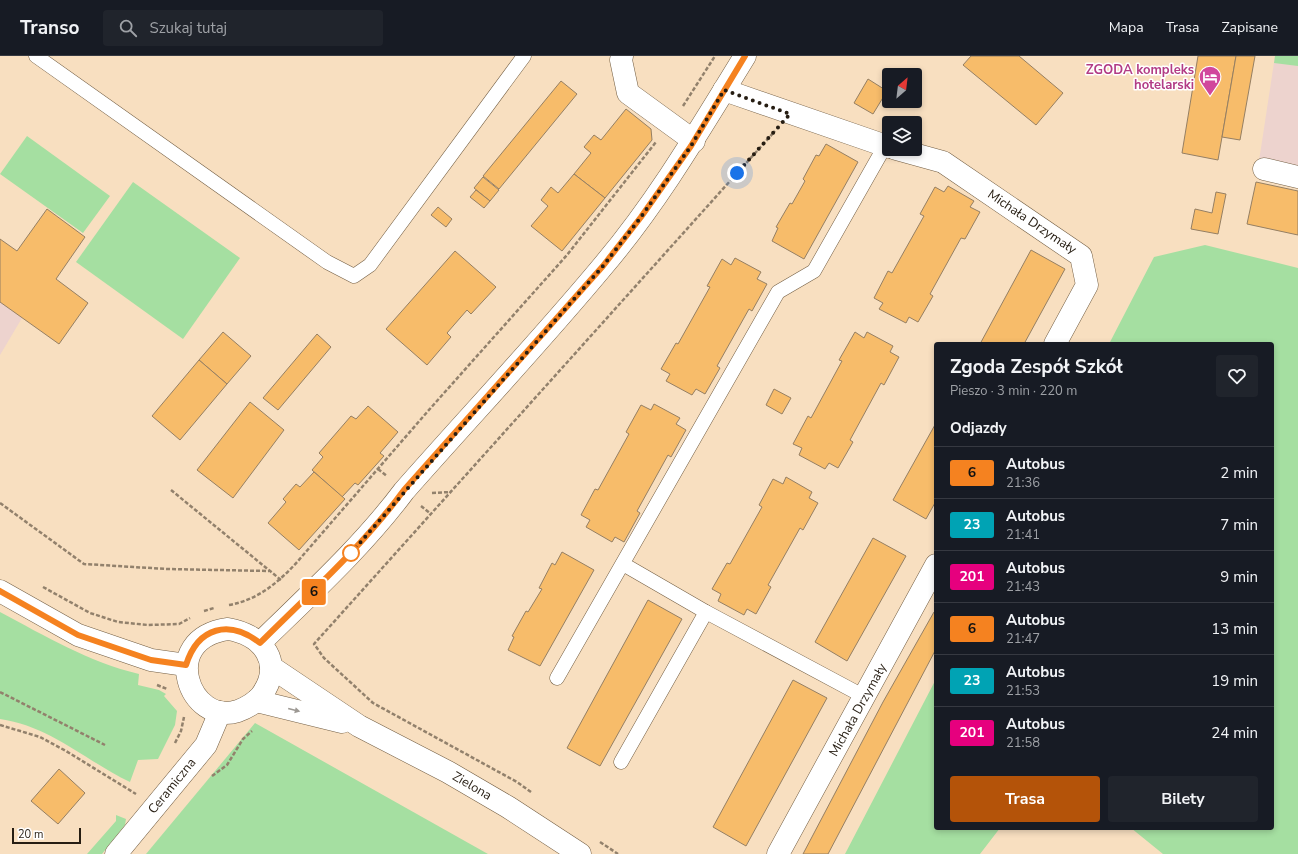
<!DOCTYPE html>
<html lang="pl">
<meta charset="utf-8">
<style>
body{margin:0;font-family:"Nunito Sans",sans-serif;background:#20242c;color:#f1f3f6;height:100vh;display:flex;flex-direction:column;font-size:15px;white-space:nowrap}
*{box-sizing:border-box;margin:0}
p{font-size:13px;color:#9ea1a6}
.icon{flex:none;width:22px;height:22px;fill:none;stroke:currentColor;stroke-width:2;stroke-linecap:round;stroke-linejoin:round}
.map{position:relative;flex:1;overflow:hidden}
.drawer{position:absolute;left:934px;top:286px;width:340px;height:488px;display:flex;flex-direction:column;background:#171b24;border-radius:4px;box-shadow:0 2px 6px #0003}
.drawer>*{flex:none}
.badge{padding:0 8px;border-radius:3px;font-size:14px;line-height:26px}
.needle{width:26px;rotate:28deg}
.buttons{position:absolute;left:882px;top:12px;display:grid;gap:8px}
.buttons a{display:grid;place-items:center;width:40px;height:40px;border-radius:4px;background:#171b24;box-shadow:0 2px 6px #0003;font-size:20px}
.scale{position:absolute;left:12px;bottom:10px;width:69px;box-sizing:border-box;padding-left:4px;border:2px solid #261d12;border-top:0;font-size:11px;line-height:14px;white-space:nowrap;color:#261d12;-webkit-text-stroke:3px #fff;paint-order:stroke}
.you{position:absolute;width:20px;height:20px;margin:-10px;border:3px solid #fff;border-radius:50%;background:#1a73e8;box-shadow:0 0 0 6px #1a73e833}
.map>.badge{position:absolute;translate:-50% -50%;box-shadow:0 0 0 2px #fff}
h2{padding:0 16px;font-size:15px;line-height:36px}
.round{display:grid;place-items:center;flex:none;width:42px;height:42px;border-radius:4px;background:#20242c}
.head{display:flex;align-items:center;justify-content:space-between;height:68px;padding:0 16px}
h1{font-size:19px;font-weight:700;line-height:30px}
.action{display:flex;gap:8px;margin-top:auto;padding:8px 16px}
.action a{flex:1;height:46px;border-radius:4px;background:#b45309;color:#fff;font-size:16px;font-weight:700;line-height:46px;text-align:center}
.action a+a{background:#20242c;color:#f1f3f6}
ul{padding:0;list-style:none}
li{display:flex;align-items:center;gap:12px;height:52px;padding:0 16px;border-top:1px solid #363941}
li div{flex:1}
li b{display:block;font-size:15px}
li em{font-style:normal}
li .badge{min-width:44px;font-weight:700;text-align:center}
header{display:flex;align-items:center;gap:24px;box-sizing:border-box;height:56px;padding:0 20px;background:#171b24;border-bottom:1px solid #363941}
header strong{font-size:19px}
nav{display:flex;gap:22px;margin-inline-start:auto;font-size:14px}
.search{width:280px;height:36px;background:#20242c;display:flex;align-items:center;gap:10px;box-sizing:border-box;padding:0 14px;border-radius:4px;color:#9ea1a6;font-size:15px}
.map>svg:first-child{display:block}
.education{fill:#edd3ce}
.green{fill:#a5dfa1}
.building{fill:#f7bc6a;stroke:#957f63}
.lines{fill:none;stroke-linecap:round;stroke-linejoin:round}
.lane-casing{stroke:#735e43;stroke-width:15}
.street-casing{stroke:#735e43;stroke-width:23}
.secondary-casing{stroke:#735e43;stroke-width:23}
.path{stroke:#92816c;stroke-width:2.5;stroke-dasharray:4 2;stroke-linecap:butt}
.lane{stroke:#fff;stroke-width:14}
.street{stroke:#fff;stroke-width:22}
.secondary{stroke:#fff;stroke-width:22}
.oneway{fill:#9d9994}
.line-casing{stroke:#fff;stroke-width:9}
.line{stroke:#f58220;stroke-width:6}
.walk{stroke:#261d12;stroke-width:4;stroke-dasharray:0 7.2}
.stop-dot{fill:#fff;stroke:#f58220;stroke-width:2}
.labels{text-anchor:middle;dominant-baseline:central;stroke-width:3;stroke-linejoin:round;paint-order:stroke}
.hotel-label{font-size:13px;font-weight:bold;fill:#b23c85;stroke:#fff;text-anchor:end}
.street-label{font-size:13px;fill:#261d12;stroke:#fff}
</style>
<header>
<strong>Transo</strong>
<div class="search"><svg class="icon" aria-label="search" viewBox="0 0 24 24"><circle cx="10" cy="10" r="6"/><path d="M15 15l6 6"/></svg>Szukaj tutaj</div>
<nav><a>Mapa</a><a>Trasa</a><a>Zapisane</a></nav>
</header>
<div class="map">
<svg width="1298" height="798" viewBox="0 0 1298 798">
<rect width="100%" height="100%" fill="#f8dfc0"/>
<!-- education -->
<g class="education">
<path d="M 1275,0 L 1298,0 L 1298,112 L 1259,105 Z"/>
<path d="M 0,246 L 22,262 L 0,299 Z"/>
</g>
<!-- green -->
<g class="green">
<path d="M 1275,0 L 1298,0 L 1298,10 L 1274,7 Z"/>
<path d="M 27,80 L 110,140 L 83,177 L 0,118 Z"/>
<path d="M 133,126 L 240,202 L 183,283 L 76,206 Z"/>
<path d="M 1205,189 L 1298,212 L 1298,798 L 1163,798 L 1131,772 L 1272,772 L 1272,288 L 1109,288 L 1154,201 Z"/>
<path d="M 0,556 C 45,580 89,606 139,618 L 138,629 L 159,634 L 166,638 L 164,640 L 177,655 L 175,669 L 158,703 L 138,704 L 130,726 C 86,705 50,670 0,663 Z"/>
<path d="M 936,623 L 936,772 L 1000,772 L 980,798 L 845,798 Z"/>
<path d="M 255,667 L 488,798 L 146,798 Z"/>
<path d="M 116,759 L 126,763 L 125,769 L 102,798 L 87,798 L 116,765 Z"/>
</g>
<!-- building -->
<g class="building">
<path d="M 971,0 L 1019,0 L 1063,37 L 1036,69 L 963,9 Z"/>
<path d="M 1198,0 L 1236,0 L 1218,104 L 1182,97 Z"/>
<path d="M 1236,0 L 1255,0 L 1240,84 L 1222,81 Z"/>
<path d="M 868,23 L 887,35 L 873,58 L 854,47 Z"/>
<path d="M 561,25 L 577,38 L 499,133 L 483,120 Z"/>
<path d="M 626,53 L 651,73 L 652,84 L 605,142 L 574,118 L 591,97 L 584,91 L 594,79 L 601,84 Z"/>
<path d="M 826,88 L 858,106 L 804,203 L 772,185 L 778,172 L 776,171 L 790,147 L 792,148 L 805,125 L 803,123 L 816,99 L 819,100 Z"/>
<path d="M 574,118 L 605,142 L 562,195 L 531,170 L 548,150 L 541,144 L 551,131 L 558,137 Z"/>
<path d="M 483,121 L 499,134 L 490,145 L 474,132 Z"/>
<path d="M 1256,126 L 1298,135 L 1298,179 L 1247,168 Z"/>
<path d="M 948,130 L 974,145 L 970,151 L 980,156 L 965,183 L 961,182 L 930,238 L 933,240 L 918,266 L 909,261 L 906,267 L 879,253 L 883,247 L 874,242 L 888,215 L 892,217 L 924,160 L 920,158 L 935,131 L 944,136 Z"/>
<path d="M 476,134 L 490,145 L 484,152 L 470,141 Z"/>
<path d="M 1216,136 L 1226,138 L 1218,178 L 1191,173 L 1195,153 L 1212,157 Z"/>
<path d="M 438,151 L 452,163 L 446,171 L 431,159 Z"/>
<path d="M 47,153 L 85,181 L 56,223 L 88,247 L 59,288 L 0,246 L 0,183 L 17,195 Z"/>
<path d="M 1031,194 L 1065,213 L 1024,288 L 980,288 Z"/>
<path d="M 455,195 L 496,231 L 471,258 L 467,254 L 447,277 L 451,281 L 427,309 L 386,273 Z"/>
<path d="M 735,202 L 761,216 L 757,223 L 767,228 L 752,255 L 749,253 L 717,310 L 720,312 L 705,338 L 696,333 L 692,339 L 666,325 L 670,318 L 661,313 L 676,287 L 678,288 L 710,231 L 707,230 L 722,203 L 731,209 Z"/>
<path d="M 223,276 L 251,300 L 227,328 L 199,304 Z"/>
<path d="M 855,276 L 864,282 L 867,276 L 893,290 L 890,296 L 899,301 L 884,329 L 881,327 L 850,384 L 853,386 L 838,412 L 829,407 L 825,413 L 799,399 L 802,392 L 793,388 L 808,360 L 811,362 L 842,305 L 839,304 Z"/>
<path d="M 317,278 L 331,291 L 278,354 L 263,342 Z"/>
<path d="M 199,304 L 227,328 L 180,384 L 152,360 Z"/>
<path d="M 774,333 L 791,342 L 782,358 L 766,349 Z"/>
<path d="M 250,346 L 284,374 L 233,442 L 197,414 Z"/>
<path d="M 654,348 L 680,362 L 676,368 L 686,374 L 671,401 L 668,399 L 637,455 L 640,457 L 624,486 L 615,481 L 612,486 L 586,471 L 590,464 L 581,459 L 595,433 L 598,434 L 629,378 L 626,376 L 641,349 L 651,354 Z"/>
<path d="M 368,350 L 398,376 L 380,397 L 384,400 L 358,429 L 355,427 L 342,441 L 312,414 L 323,401 L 319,397 L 351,360 L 356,363 Z"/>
<path d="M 936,367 L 936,445 L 926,463 L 893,444 Z"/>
<path d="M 314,416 L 345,443 L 299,494 L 268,467 L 286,446 L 283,443 L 296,428 L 300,431 Z"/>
<path d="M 786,421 L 812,436 L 809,442 L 818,447 L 803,474 L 800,472 L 768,529 L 771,531 L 756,558 L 747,553 L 744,559 L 718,545 L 721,538 L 712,533 L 727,507 L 730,508 L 762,451 L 759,449 L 773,423 L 783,428 Z"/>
<path d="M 873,482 L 906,500 L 847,605 L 815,586 Z"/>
<path d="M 562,496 L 594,514 L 540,610 L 508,594 L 514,581 L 512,580 L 526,555 L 528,556 L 542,533 L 539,532 L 552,507 L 555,509 Z"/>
<path d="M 648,544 L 682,563 L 600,710 L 567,692 Z"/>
<path d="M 934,556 L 936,557 L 936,593 L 828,798 L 803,798 L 883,646 Z"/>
<path d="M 793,624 L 827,642 L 746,790 L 713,771 Z"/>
<path d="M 59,713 L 85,737 L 58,768 L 31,745 Z"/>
</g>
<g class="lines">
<!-- lane casing -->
<g class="lane-casing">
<g id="lane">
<path d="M 36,0 L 327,206 L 354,220 L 370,209 L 524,0"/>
<path d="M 623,508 L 706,556 L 865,641"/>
<path d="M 557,622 L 778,236 L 814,215 L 885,90"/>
<path d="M 621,706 L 706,556"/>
</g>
</g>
<!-- street casing -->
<g class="street-casing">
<g id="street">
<path d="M 622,0 L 621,4 L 628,37 L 694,85"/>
<path d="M 724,34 L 889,91"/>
<path d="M 896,93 L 943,106 L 1081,200 L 1087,229 L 1055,288"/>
<path d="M 1264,113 L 1298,121"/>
<path d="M 271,611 L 359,670 L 448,716 L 508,751 L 580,798"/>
<path d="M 256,645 L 342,666"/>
<path d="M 116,798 L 206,689 L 220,656"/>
<path d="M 778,798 L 936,509"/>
</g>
</g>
<!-- secondary casing -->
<g class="secondary-casing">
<g id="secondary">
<path d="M 0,535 L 78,579 L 151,604 L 186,609"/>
<path d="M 228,573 C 263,579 285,607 261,640 C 255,647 246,652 238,655 C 190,671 157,583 228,573 Z"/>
<path d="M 260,587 C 310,538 362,491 404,435 C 470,360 539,287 603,210 C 658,145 700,73 745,0"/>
</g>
</g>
<!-- path -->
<g class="path">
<path d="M 683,50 L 715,0"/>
<path d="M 378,413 L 387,420"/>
<path d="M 171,434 L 281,524"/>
<path d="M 432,437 L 451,436"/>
<path d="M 0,447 L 84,508 L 167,513 L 269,515"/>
<path d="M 421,450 L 431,458"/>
<path d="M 43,531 L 90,557 L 118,566 L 148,569 L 179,568 L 190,562"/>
<path d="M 229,549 C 258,544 279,526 298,505 L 428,355 L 567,199 L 656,86"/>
<path d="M 204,555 L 214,552"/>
<path d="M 157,629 L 167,633"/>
<path d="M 0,636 L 105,689"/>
<path d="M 0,669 L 40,681 L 66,695 L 136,738"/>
<path d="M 175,687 L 181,675 L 184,661"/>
<path d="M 212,720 L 227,709 L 243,683 L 252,675"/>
<path d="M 531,736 L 517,726 L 373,647 L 324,602 L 314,588 L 775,75"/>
<path d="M 600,786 L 618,798"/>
</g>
<!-- lane -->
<use href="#lane" class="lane"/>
<!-- street -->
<use href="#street" class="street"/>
<!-- secondary -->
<use href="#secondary" class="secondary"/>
</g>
<!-- one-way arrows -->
<defs><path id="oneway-solid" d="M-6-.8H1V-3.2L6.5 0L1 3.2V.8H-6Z"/></defs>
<use class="oneway" href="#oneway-solid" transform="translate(294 654) rotate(14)"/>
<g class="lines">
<!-- line casing -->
<g class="line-casing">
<path id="line" d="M 0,535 L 78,579 L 151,604 L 186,609 C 198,571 229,563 260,587 C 310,537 362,491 404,434 L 603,210 L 641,161 L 691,90 L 745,0"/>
</g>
<!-- line -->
<use href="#line" class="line"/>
<!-- walk -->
<path class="walk" d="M 351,497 L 603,210 L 641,161 L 691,90 L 724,34 L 790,58 L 737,117"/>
</g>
<!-- icons -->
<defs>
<g id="hotel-pin" transform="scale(1.15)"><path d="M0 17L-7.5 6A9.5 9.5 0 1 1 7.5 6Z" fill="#d1479c" stroke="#fff"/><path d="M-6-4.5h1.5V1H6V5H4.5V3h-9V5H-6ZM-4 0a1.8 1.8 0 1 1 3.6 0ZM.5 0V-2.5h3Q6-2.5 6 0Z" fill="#fff"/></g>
</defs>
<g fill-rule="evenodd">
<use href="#hotel-pin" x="1210" y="21"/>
</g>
<!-- markers -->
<circle class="stop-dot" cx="351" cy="497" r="8"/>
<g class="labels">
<!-- hotel labels -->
<g class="hotel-label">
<text x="1194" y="14">ZGODA kompleks<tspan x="1194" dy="15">hotelarski</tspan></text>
</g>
<!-- street labels -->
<g class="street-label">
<text transform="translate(1032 166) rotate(34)">Michała Drzymały</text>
<text transform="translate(858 654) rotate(-61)">Michała Drzymały</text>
<text transform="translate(172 730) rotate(-51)">Ceramiczna</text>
<text transform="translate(472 730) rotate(30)">Zielona</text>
</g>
</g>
</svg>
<div class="buttons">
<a><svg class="needle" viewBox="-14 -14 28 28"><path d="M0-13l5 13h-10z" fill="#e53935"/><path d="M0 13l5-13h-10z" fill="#9ea1a6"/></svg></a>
<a><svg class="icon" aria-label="layers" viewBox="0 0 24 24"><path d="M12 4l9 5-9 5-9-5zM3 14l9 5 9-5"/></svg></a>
</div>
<div class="scale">20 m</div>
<div class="you" style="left:737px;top:117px"></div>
<b class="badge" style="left:314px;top:536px;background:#f58220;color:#111">6</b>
<section class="drawer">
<div class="head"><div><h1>Zgoda Zespół Szkół</h1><p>Pieszo · 3 min · 220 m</p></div><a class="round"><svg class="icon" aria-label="heart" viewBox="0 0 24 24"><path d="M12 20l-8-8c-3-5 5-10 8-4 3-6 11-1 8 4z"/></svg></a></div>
<h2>Odjazdy</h2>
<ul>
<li><span class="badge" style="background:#f58220;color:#111">6</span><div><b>Autobus</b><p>21:36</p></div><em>2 min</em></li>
<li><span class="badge" style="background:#00a3b4;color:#fff">23</span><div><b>Autobus</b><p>21:41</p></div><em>7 min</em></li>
<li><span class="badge" style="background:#e6007e;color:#fff">201</span><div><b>Autobus</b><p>21:43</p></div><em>9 min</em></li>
<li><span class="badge" style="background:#f58220;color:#111">6</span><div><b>Autobus</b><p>21:47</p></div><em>13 min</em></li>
<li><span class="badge" style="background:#00a3b4;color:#fff">23</span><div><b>Autobus</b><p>21:53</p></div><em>19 min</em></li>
<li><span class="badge" style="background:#e6007e;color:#fff">201</span><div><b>Autobus</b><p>21:58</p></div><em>24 min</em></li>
</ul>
<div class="action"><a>Trasa</a><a>Bilety</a></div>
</section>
</div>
